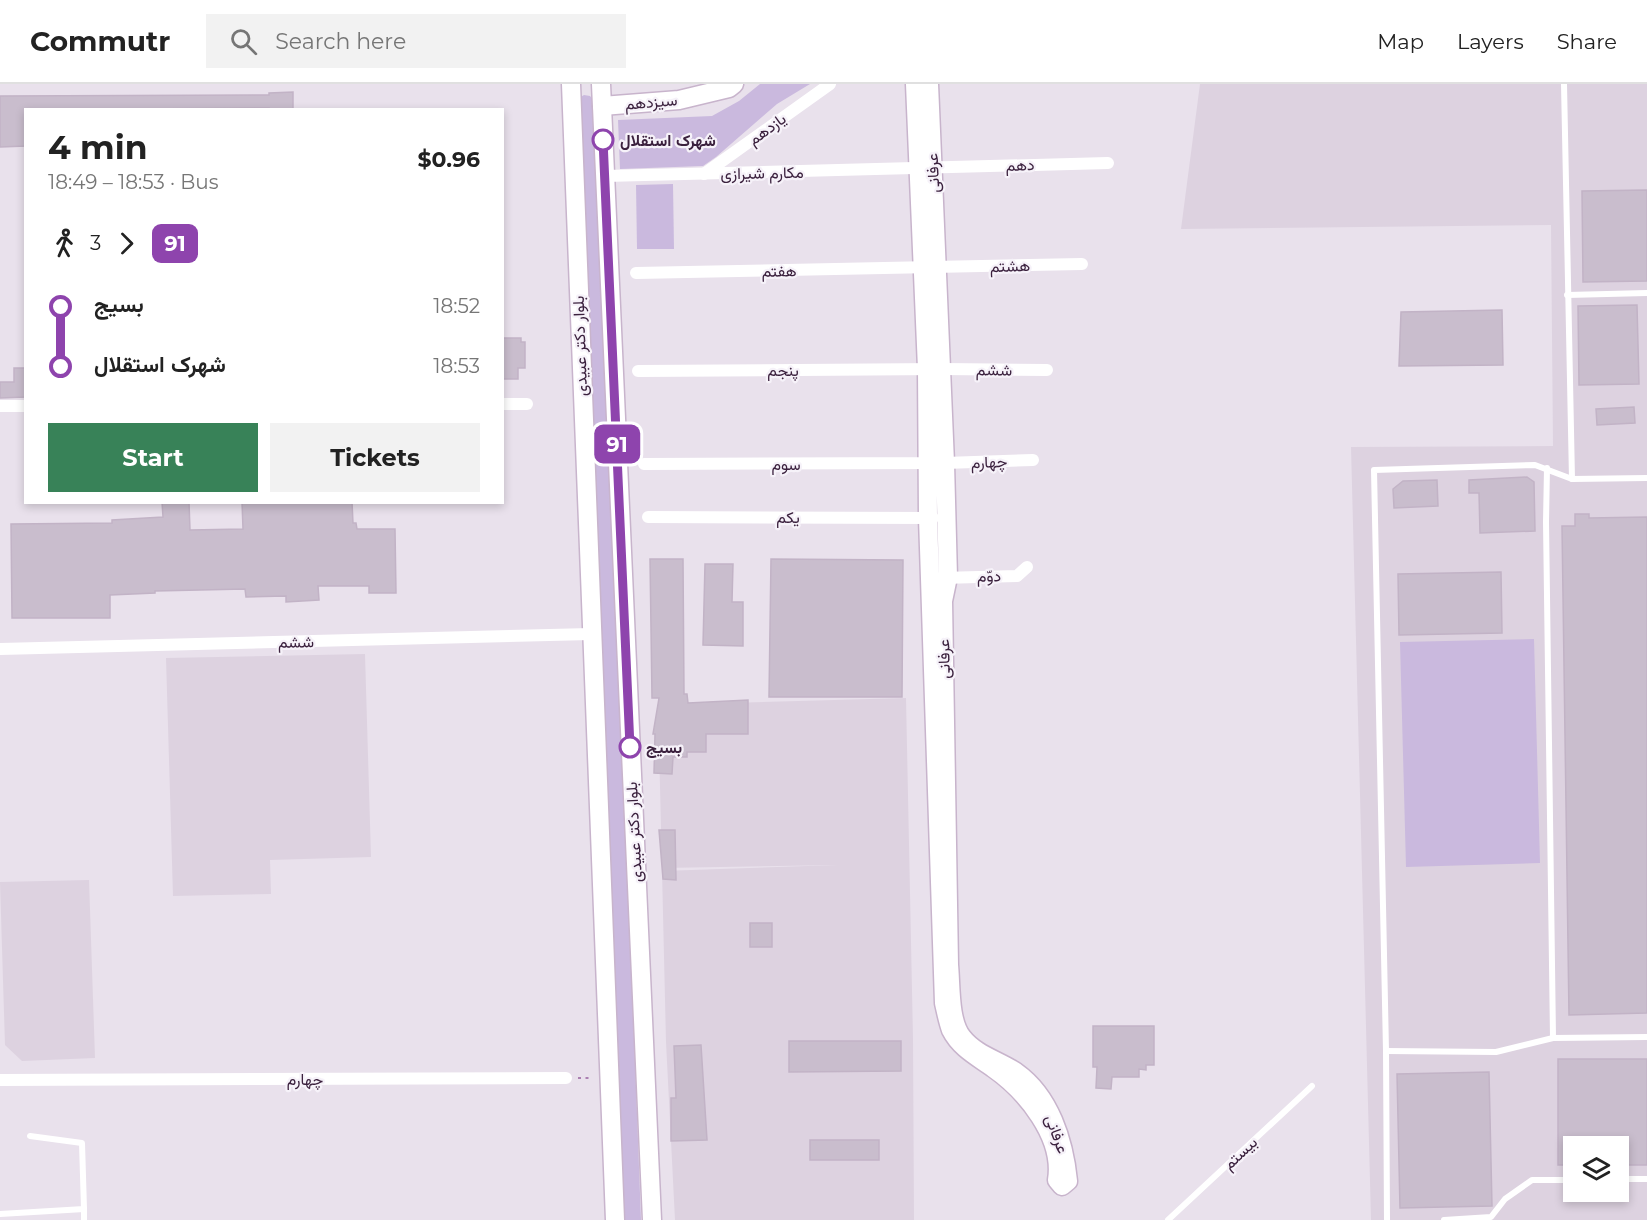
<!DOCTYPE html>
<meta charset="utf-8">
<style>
body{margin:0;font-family:Montserrat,Vazirmatn,sans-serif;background:#f2f2f2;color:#222;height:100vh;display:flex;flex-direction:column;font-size:22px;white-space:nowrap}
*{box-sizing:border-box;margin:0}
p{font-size:20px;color:#767676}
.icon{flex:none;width:33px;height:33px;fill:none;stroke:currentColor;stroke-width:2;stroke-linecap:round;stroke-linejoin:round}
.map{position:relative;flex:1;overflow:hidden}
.side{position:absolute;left:24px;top:24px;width:480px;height:396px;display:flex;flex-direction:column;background:#fff;border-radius:0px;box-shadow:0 3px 9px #0003}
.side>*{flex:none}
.badge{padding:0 12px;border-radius:9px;font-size:21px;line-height:39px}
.controls{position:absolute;left:1563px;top:1052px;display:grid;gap:12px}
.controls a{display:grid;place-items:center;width:66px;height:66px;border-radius:0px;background:#fff;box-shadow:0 3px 9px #0003;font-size:30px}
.map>.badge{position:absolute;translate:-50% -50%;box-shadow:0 0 0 3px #fff}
.legs{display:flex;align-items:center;gap:9px;height:66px;padding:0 24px;font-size:20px}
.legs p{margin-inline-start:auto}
.head{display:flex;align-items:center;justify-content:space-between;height:102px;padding:0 24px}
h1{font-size:33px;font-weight:700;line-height:45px}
.button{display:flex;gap:12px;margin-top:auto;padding:12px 24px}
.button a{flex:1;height:69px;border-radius:0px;background:#388258;color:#fff;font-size:24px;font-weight:700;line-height:69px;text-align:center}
.button a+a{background:#f2f2f2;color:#222}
ul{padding:0 24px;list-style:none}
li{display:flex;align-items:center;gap:21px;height:60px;font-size:22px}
li i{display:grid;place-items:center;width:9px;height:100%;margin:0 8px;background:currentColor}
li i::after{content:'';width:15px;height:15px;margin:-8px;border:4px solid;border-radius:50%;background:#fff}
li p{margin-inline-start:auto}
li:first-child i{background:linear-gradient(#0000 50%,currentColor 0)}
li:last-child i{background:linear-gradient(currentColor 50%,#0000 0)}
header{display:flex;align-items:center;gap:36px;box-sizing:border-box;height:84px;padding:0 30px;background:#fff;border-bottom:2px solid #e0e0e0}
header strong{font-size:28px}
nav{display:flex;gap:33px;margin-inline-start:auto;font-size:21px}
.search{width:420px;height:54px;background:#f2f2f2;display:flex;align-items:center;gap:15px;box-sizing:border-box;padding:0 21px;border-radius:0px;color:#767676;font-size:22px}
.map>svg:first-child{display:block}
.built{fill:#ddd2e0;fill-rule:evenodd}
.green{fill:#cab9de}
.building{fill:#c9bdcd;stroke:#c2b3c6;stroke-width:1.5}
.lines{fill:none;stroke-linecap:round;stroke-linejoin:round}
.secondary-casing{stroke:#c8b4cc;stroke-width:21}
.path{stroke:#ab80b1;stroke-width:2;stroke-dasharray:3 4.5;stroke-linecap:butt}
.lane{stroke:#fff;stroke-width:6}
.street{stroke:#fff;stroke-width:12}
.secondary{stroke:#fff;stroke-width:18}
.line-1-casing{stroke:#fff;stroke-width:14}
.line-1{stroke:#8e44ad;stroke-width:9}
.stop-1-dot{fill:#fff;stroke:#8e44ad;stroke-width:3}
.labels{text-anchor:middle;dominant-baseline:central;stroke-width:4.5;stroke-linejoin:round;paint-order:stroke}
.street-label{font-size:16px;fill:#3b213e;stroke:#f6f2f9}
.stop-label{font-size:16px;font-weight:bold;fill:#3b213e;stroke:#f6f2f9;text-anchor:start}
</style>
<header>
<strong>Commutr</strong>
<div class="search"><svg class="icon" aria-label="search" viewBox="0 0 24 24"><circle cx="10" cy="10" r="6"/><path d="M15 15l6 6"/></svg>Search here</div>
<nav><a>Map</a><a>Layers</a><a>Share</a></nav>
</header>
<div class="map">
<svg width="1647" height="1136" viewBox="0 0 1647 1136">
<rect width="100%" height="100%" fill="#e9e1ec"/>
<!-- built -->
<g class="built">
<path d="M 1200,0 L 1647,0 L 1647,1136 L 1371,1136 L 1351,363 L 1553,362 L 1551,141 L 1181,145 ZM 1574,1062 L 1618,1062 L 1618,1107 L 1574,1107 Z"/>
<path d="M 365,570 L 371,773 L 270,776 L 271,810 L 173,812 L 166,574 Z"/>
<path d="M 906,614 L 913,955 L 914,1136 L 675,1136 L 666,958 L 662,787 L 838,781 L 662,784 L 658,621 Z"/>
<path d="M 89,796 L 95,974 L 22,977 L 5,961 L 0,798 Z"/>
</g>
<!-- green -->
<g class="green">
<path d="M 760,0 L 810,0 L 777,20 L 716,73 L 703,82 L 620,85 L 618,36 L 712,32 L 739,17 Z"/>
<path d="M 584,11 L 590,12 L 594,17 L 620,575 L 641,1136 L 623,1136 L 579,14 Z"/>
<path d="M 673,100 L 674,165 L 637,165 L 636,101 Z"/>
<path d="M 1534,555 L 1540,779 L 1406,783 L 1400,558 Z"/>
</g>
<!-- building -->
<g class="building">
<path d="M 293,8 L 293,26 L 269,26 L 269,24 L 26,26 L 26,62 L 0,63 L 0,12 L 269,11 L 269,9 Z"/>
<path d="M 1647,106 L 1647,197 L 1583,198 L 1582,107 Z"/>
<path d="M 1637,221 L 1639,300 L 1579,301 L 1578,222 Z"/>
<path d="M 1502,226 L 1503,281 L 1399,282 L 1401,228 Z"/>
<path d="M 502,254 L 521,254 L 521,258 L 525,258 L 525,284 L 518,284 L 518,295 L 502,295 Z"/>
<path d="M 14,284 L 26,284 L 26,313 L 0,314 L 0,298 L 14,298 Z"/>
<path d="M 1634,323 L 1635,339 L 1597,341 L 1596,325 Z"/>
<path d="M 1527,393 L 1534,398 L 1535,447 L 1480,449 L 1479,409 L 1469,409 L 1469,396 Z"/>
<path d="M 1437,396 L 1438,422 L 1394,424 L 1393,405 L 1403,397 Z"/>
<path d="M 162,418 L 189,418 L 190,446 L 243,445 L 242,418 L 352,418 L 353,439 L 356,439 L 357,445 L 395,445 L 396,509 L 369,509 L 369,502 L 318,502 L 319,516 L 286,518 L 286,512 L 246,513 L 245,505 L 155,507 L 155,509 L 110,511 L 110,534 L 12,534 L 11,440 L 112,439 L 112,436 L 163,433 Z"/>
<path d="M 1575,430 L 1589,430 L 1589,434 L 1647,433 L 1647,929 L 1569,931 L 1562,442 L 1575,442 Z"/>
<path d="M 650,475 L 683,475 L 684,610 L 687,610 L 688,619 L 748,616 L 748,650 L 706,650 L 706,668 L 687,668 L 687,673 L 673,673 L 672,690 L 654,689 L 655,650 L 653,650 L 659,614 L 652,614 Z"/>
<path d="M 771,475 L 903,476 L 902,613 L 769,613 Z"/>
<path d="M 705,480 L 733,480 L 732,518 L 743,518 L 743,562 L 703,561 Z"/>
<path d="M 1501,488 L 1502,549 L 1399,551 L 1398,490 Z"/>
<path d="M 659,746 L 675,746 L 676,796 L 663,795 Z"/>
<rect x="750" y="839" width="22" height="24"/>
<path d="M 1093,942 L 1154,942 L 1154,981 L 1146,981 L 1146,986 L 1139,985 L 1139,993 L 1112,993 L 1111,1005 L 1096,1004 L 1097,983 L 1093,983 Z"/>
<path d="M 789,957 L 901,957 L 901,987 L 789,988 Z"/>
<path d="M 701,961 L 707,1056 L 671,1057 L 671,1014 L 676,1014 L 674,962 Z"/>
<path d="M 1558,975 L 1647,975 L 1647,1081 L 1618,1081 L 1618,1062 L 1574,1062 L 1574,1081 L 1558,1081 Z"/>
<path d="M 1489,988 L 1492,1122 L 1400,1124 L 1397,990 Z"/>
<rect x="810" y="1056" width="69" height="20"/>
</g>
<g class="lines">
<!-- secondary casing -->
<g class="secondary-casing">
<g id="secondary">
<path d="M 571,0 L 615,1136"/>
<path d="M 601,0 L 652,1136"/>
<path d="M 915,0 L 927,285 L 928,434 L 944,919 C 946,928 948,938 951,946 C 960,964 978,973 993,984 C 1026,1007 1064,1053 1057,1096 L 1062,1102 L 1068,1097 C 1064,1057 1050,1012 1016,988 C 998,976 976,971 962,953 C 949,937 951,901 949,881 L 943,517 L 948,493 L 945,379 L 929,0"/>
<path d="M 602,22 L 679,16 L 729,4 L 734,0"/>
</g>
</g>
<!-- path -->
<path class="path" d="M 578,994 L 593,994"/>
<!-- lane -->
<g class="lane">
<path d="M 1564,0 L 1572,395"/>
<path d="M 1567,211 L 1647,209"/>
<path d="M 1547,384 L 1546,438 L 1553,954"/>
<path d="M 1386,967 L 1496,968 L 1553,954 L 1647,953"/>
<path d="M 1618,1095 L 1647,1095"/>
<path d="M 84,1125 L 84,1136"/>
<path d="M 0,1130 L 84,1125 L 82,1059 L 30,1052"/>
<path d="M 1168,1136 L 1312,1002"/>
<path d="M 1387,1136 L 1386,967 L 1374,386 L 1535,381 L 1572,395 L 1647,394"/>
<path d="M 1444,1136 L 1491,1133 L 1505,1115 L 1532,1096 L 1574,1096"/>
</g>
<!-- street -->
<g class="street">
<path d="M 704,90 L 830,0"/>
<path d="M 605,92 L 1108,79"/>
<path d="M 636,189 L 1082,180"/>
<path d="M 638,287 L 942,285 L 1047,286"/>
<path d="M 502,320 L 527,320"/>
<path d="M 0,322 L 26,322"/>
<path d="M 644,380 L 945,379 L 1033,376"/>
<path d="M 648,433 L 933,434"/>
<path d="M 941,494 L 1017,492 L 1027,483"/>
<path d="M 0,565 L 591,550"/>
<path d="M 0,996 L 566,994"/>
</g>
<!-- secondary -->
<use href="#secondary" class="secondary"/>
</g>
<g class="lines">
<!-- line-1 casing -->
<g class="line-1-casing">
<path id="line-1" d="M 603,56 L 630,663"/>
</g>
<!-- line-1 -->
<use href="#line-1" class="line-1"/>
</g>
<!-- markers -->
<g class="stop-1-dot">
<circle cx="603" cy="56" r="10"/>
<circle cx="630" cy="663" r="10"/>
</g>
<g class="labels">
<!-- street labels -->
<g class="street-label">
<text transform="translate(651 18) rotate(-5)">سیزدهم</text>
<text transform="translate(767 45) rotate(-36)">یازدهم</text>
<text transform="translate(1020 81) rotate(-2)">دهم</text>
<text transform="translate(762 89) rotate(-1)">مکارم شیرازی</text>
<text transform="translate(933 89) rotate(-93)">عرفانی</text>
<text transform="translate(1010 182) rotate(-2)">هشتم</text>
<text transform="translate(779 187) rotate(-1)">هفتم</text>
<text transform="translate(580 262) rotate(-92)">بلوار دکتر عبیدی</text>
<text x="783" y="286">پنجم</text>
<text transform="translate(994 286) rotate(1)">ششم</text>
<text transform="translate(989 378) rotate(-2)">چهارم</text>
<text x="786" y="380">سوم</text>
<text x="788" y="433">یکم</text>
<text transform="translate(989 492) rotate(-1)">دوّم</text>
<text transform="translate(296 558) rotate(-1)">ششم</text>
<text transform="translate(944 575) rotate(-91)">عرفانی</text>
<text transform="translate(634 748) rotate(-93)">بلوار دکتر عبیدی</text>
<text x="305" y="995">چهارم</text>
<text transform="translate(1057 1050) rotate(70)">عرفانی</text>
<text transform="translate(1240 1069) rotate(-43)">بیستم</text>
</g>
<!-- stop labels -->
<g class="stop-label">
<text x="620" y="56">شهرک استقلال</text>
<text x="646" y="663">بسیج</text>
</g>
</g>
</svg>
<div class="controls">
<a><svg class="icon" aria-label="layers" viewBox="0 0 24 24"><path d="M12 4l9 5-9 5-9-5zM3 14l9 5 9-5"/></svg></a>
</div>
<b class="badge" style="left:617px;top:360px;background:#8e44ad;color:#fff">91</b>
<section class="side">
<div class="head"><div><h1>4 min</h1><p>18:49 – 18:53 · Bus</p></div><b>$0.96</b></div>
<div class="legs"><svg class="icon" aria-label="walk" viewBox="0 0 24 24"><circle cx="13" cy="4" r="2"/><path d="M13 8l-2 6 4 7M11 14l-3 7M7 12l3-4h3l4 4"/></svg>3<svg class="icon" aria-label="forward" viewBox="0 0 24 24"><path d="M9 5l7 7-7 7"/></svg><b class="badge" style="background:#8e44ad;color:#fff">91</b></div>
<ul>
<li><i style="color:#8e44ad"></i><b>بسیج</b><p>18:52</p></li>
<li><i style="color:#8e44ad"></i><b>شهرک استقلال</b><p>18:53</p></li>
</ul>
<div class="button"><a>Start</a><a>Tickets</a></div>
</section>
</div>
